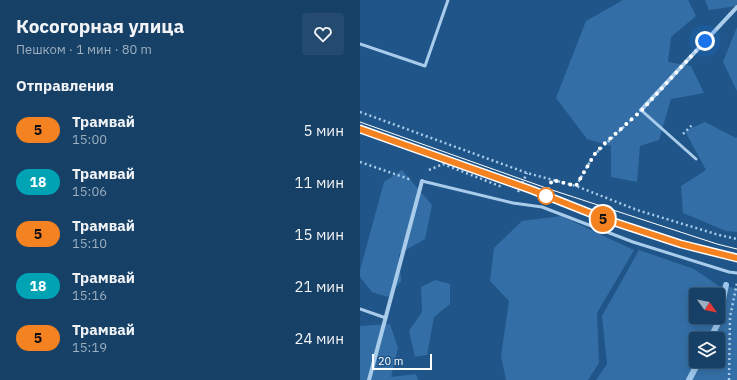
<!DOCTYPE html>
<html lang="ru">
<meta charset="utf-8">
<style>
body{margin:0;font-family:"IBM Plex Sans",sans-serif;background:#244b6f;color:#f1f3f6;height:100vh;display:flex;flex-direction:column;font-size:15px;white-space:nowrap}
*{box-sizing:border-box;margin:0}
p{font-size:13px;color:#9eafbf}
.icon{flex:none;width:22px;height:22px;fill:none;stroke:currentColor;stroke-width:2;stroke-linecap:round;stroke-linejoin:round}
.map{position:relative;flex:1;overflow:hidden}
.panel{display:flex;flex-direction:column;background:#174066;width:360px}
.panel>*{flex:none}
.badge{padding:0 8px;border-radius:13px;font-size:14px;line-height:26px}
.needle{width:26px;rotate:123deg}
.buttons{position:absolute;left:329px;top:288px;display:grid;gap:8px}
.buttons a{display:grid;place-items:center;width:36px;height:36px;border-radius:4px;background:#174066;box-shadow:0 2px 10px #0003,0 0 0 1px #36597a;font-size:20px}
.scale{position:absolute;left:12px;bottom:10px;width:60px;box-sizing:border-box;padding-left:4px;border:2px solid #fff;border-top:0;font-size:11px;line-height:14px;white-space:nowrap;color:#fff;-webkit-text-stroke:3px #1f5588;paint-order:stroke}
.you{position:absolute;width:20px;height:20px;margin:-10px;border:3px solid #fff;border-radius:50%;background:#1a73e8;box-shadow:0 0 0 6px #1a73e833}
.map>.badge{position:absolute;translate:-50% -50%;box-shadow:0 0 0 2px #fff}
h2{padding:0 16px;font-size:15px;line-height:36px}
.round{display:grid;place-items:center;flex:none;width:42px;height:42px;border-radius:4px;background:#244b6f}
.overview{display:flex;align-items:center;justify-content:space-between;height:68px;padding:0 16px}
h1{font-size:19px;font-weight:700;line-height:30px}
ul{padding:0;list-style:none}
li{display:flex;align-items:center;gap:12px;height:52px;padding:0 16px}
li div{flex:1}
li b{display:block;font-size:15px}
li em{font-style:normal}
li .badge{min-width:44px;font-weight:700;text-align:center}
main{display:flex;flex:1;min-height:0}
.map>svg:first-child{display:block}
.green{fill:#336fa6;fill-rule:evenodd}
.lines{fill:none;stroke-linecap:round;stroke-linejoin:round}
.stream{stroke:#9dc8ec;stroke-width:6}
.path{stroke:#aacceb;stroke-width:2.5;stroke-dasharray:2 3;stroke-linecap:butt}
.service{stroke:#aacceb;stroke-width:3}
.minor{stroke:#aacceb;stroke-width:4}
.tram{stroke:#fff;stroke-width:1}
.line-casing{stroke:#fff;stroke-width:9}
.line{stroke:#f58220;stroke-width:6}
.walk{stroke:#fff;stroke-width:4;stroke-dasharray:0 7.2}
.stop-dot{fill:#fff;stroke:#f58220;stroke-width:2}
</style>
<main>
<section class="panel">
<div class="overview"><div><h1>Косогорная улица</h1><p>Пешком · 1 мин · 80 m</p></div><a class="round"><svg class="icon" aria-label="heart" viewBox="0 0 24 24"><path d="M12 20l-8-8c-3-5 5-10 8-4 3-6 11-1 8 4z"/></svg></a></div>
<h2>Отправления</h2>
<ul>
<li><span class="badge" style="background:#f58220;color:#111">5</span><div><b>Трамвай</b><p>15:00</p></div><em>5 мин</em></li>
<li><span class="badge" style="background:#00a3b4;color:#fff">18</span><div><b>Трамвай</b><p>15:06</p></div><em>11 мин</em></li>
<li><span class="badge" style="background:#f58220;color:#111">5</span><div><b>Трамвай</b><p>15:10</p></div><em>15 мин</em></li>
<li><span class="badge" style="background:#00a3b4;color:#fff">18</span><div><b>Трамвай</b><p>15:16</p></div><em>21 мин</em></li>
<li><span class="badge" style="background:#f58220;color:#111">5</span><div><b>Трамвай</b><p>15:19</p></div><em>24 мин</em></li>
</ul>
</section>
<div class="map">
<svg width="377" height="380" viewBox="0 0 377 380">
<rect width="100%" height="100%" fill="#1f5588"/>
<!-- green -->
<g class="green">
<path d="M 263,0 L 328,0 L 336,16 L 311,37 L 308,62 L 331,66 L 344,93 L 311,99 L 299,140 L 280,146 L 277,182 L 251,177 L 251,146 L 227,139 L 196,98 L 226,21 Z"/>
<path d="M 345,0 L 377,0 L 377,6 L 349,10 Z"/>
<path d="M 377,27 L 377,91 L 363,62 Z"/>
<path d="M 345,122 L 376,138 L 377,137 L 377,232 L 366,231 L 323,213 L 321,186 L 346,170 L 325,131 Z"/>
<path d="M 42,170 L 72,205 L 65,239 L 39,254 L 41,281 L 28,297 L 12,292 L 0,277 L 0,270 L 24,182 Z"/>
<path d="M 201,216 L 274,250 L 237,313 L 239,363 L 228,380 L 146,380 L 141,356 L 149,301 L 130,281 L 134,248 L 162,221 Z"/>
<path d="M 279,250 L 334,269 L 359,286 L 377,288 L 377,380 L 236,380 L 247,364 L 242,316 ZM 336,295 L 358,295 L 358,317 L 336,317 ZM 336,339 L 358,339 L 358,361 L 336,361 Z"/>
<path d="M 75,280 L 90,284 L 90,304 L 74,317 L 67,355 L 55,357 L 49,331 L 62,312 L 61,287 Z"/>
<path d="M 30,324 L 38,348 L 31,377 L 56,374 L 58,380 L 0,380 L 0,326 Z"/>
</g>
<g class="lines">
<!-- stream -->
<g class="stream">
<path d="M 350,339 L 358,323 L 366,285"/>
<path d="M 329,380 L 339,361"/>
</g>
<!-- path -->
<g class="path">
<path d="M 0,112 L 167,173 L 216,186 L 277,210 L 359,235 L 377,239"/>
<path d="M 323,134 L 333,124"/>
<path d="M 0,162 L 49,179 L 51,178"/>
<path d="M 69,170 L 83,164 L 142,187"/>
<path d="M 216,186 L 234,155 L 273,118"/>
<path d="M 158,192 L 167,173"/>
<path d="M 369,380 L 370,317 L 377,283"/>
</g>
<!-- service -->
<g class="service">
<path d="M 0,44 L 65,66 L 88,0"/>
<path d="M 281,110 L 336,159"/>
<path d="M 62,181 L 153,203 L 182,207 L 273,242 L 369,272 L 377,273"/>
<path d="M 0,309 L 26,318"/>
</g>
<!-- minor -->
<g class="minor">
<path d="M 281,110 L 377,7"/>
<path d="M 9,380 L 62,181"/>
</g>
<!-- tram -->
<g class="tram">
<path d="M 0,122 L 189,189 L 357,244 L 377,249"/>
<path d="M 0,129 L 172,190 L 245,219 L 321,244 L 377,258"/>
</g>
</g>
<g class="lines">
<!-- line casing -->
<g class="line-casing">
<path id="line" d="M 0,129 L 172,190 L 245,219 L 321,244 L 377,258"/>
</g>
<!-- line -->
<use href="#line" class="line"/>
<!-- walk -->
<path class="walk" d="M 186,196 L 192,180 L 216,186 L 234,155 L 243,145 L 282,110 L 345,41"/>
</g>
<!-- markers -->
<circle class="stop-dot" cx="186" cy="196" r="8"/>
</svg>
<div class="buttons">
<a><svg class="needle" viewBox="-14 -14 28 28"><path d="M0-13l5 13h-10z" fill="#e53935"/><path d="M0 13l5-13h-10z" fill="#9eafbf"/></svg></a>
<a><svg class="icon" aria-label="layers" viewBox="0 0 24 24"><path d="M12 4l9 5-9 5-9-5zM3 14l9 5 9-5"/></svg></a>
</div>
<div class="scale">20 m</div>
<div class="you" style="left:345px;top:41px"></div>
<b class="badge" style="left:243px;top:219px;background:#f58220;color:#111">5</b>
</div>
</main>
